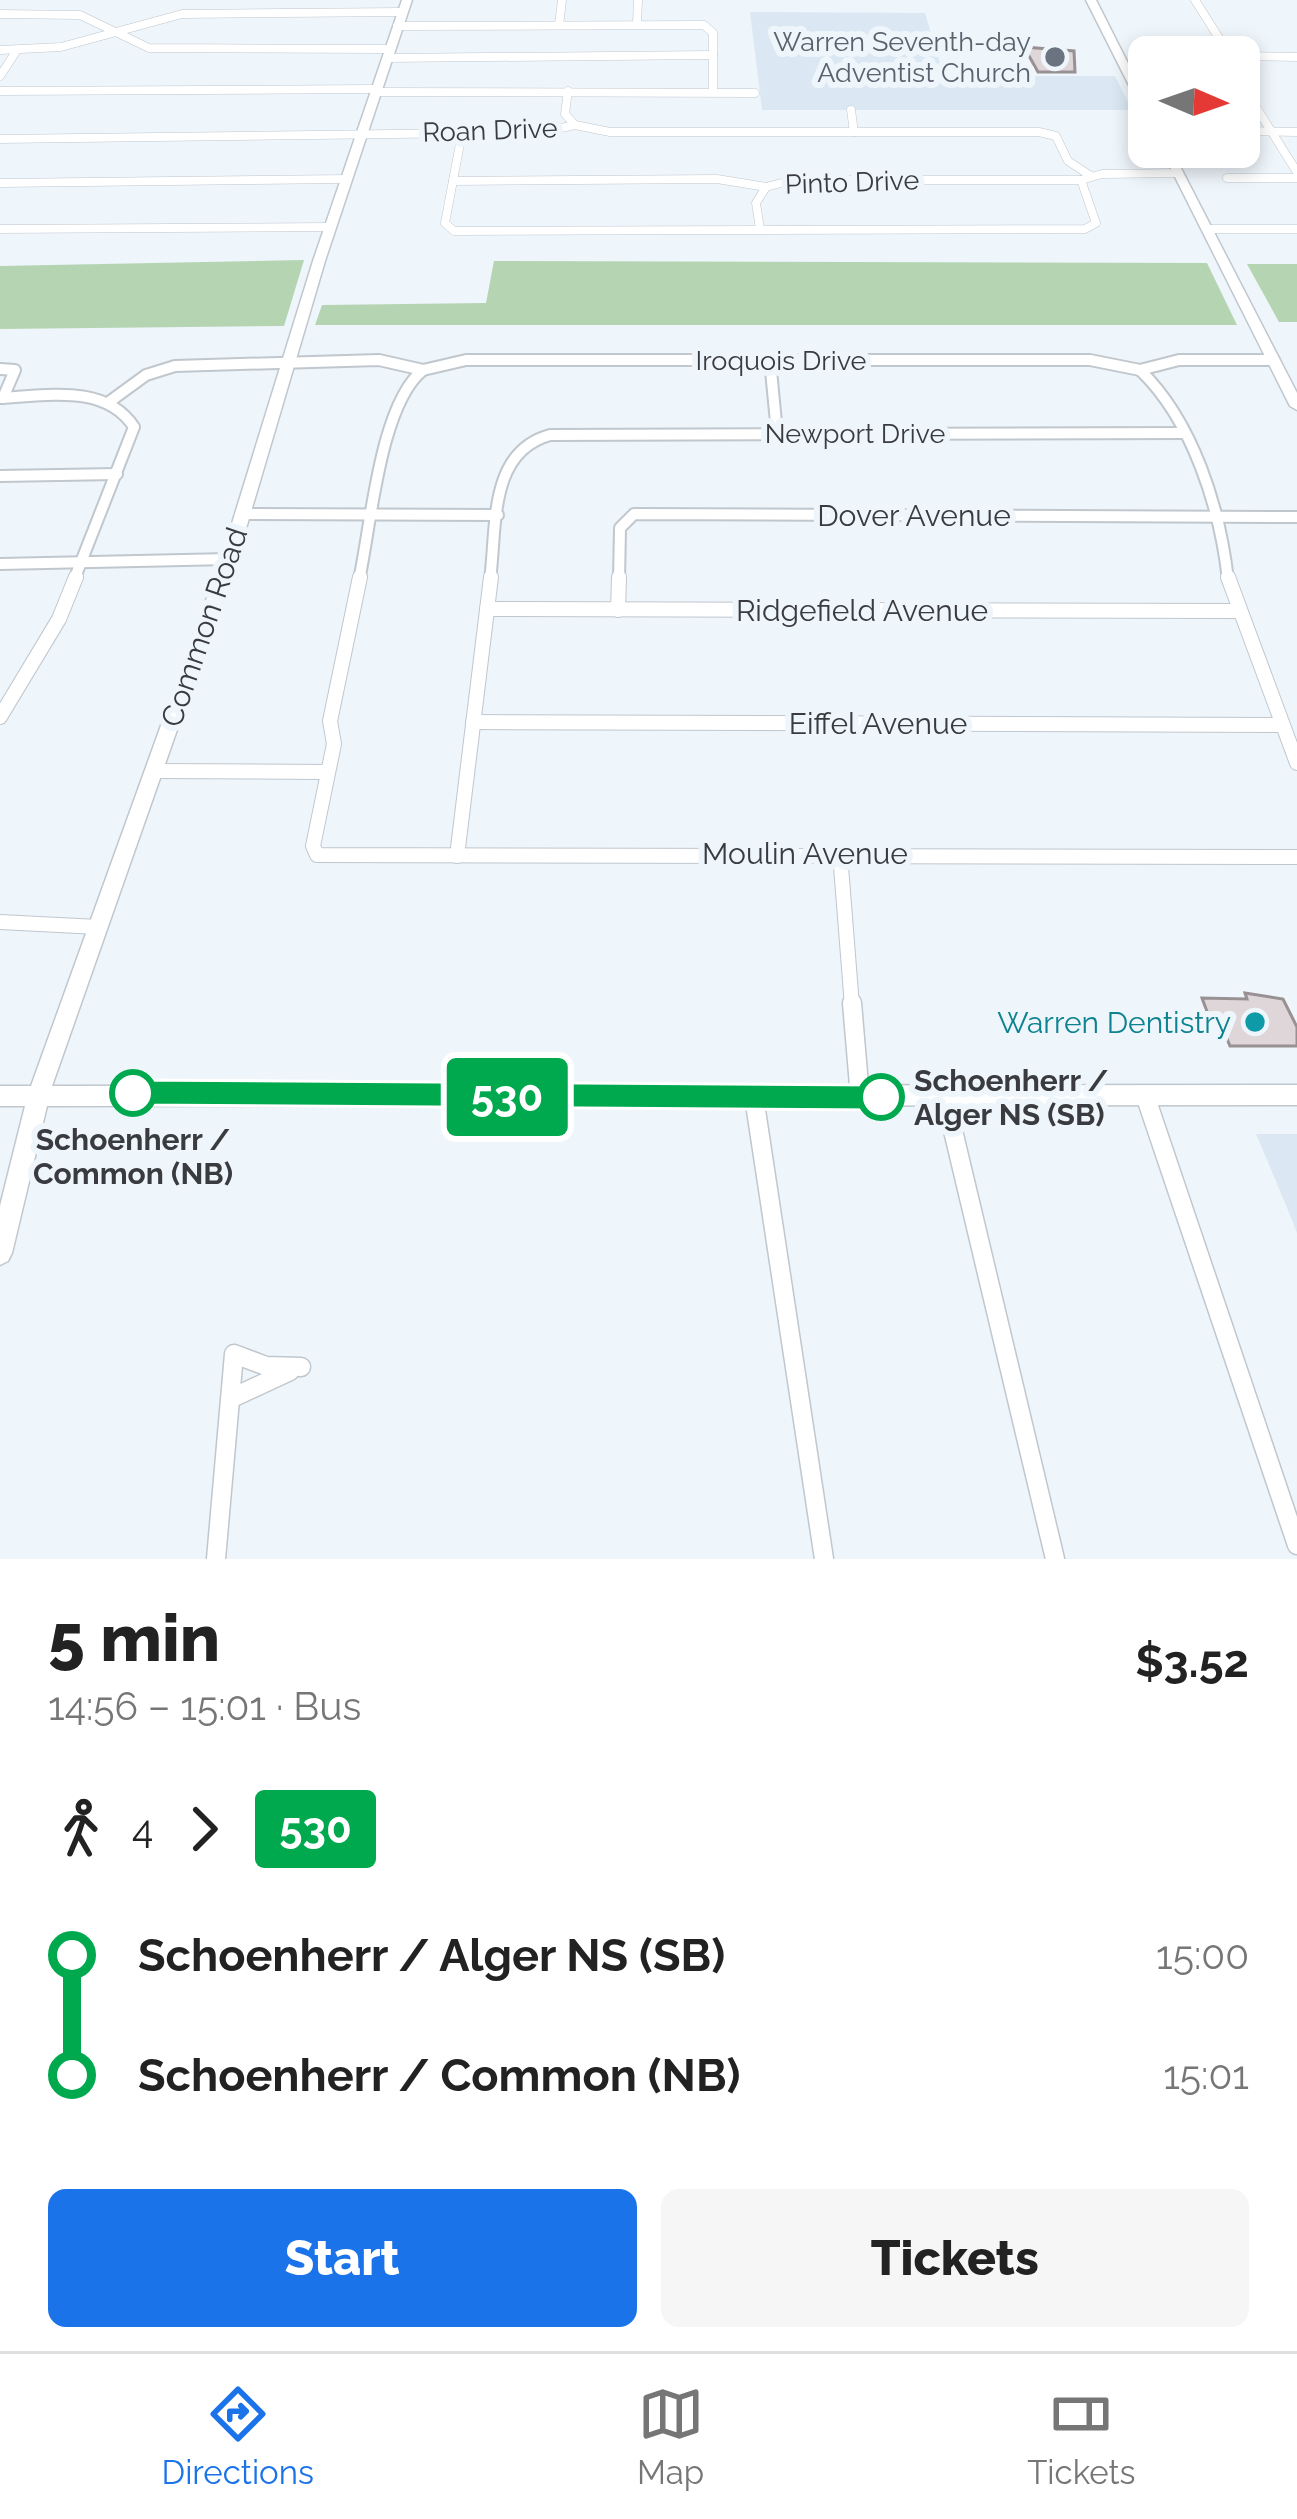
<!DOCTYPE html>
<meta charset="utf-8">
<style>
body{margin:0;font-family:Raleway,sans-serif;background:#f6f6f6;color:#222;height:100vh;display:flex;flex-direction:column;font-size:45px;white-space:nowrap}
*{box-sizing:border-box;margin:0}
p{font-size:39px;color:#767676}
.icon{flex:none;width:66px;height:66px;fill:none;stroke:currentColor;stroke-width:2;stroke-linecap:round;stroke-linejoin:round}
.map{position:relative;height:1559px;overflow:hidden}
.drawer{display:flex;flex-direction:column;background:#fff;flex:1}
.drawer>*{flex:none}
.badge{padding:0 24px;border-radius:9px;font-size:42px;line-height:78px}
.needle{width:78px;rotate:92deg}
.fabs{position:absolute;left:1128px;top:36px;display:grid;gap:24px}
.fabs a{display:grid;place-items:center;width:132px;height:132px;border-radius:18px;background:#fff;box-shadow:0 6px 18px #0003;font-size:60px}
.map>.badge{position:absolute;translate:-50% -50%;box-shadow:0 0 0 6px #fff}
.legs{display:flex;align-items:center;gap:18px;height:132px;padding:0 48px;font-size:39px}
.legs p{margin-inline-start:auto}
.head{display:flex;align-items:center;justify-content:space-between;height:204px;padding:0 48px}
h1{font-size:66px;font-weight:800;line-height:90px}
.cta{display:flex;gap:24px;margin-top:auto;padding:24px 48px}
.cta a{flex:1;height:138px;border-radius:18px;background:#1a73e8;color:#fff;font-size:48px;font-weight:800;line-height:138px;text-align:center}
.cta a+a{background:#f6f6f6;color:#222}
ul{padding:0 48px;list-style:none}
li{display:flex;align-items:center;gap:42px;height:120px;font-size:45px}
li i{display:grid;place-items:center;width:18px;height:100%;margin:0 15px;background:currentColor}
li i::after{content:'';width:30px;height:30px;margin:-15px;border:9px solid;border-radius:50%;background:#fff}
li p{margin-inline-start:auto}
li:first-child i{background:linear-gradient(#0000 50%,currentColor 0)}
li:last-child i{background:linear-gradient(currentColor 50%,#0000 0)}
.tabs{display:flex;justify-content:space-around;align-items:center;height:168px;border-top:3px solid #e0e0e0;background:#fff;font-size:33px;color:#767676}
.tabs a{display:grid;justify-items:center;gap:6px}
.tabs .active{color:#1a73e8}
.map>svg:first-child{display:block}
.built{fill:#dbe8f3}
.green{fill:#b5d5b2}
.building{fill:#dfd6da;stroke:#989093;stroke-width:3}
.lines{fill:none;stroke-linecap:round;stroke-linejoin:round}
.street-far3-casing{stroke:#c0c7cd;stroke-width:9}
.street-far2-casing{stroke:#c0c7cd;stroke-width:14}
.street-far1-casing{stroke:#c0c7cd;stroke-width:16}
.street-casing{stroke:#c0c7cd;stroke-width:21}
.secondary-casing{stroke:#c0c7cd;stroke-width:3}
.street-far3{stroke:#fff;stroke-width:8}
.street-far2{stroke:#fff;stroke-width:10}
.street-far1{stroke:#fff;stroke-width:14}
.street{stroke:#fff;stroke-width:18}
.secondary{fill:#fff;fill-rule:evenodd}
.line-1{fill:#00a94e;stroke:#fff;stroke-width:3}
.worship-dot{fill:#6b7280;stroke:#eef5fb;stroke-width:4.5}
.culture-dot{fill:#0f9aa8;stroke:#eef5fb;stroke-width:4.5}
.stop-1-dot{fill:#fff;stroke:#00a94e;stroke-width:6}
.labels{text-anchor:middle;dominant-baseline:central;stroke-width:12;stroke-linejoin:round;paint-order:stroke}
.far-worship-label{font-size:27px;fill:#5b616d;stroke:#eef5fb;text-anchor:end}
.far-street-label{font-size:27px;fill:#393b3e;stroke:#eef5fb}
.street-label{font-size:30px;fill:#393b3e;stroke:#eef5fb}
.culture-label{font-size:30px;fill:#0d838f;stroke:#eef5fb;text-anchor:end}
.stop-label{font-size:30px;font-weight:bold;fill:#393b3e;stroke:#eef5fb;text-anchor:start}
</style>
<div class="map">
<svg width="1297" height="1559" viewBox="0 0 1297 1559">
<rect width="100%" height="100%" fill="#eef5fb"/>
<!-- built -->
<g class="built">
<path d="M 750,12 L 925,13 L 944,76 L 1115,76 L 1132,110 L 762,110 Z"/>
<path d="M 1256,1134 L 1297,1134 L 1297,1233 L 1286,1205 Z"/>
</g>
<!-- green -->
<g class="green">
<path d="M 304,260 L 284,326 L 0,329 L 0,266 Z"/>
<path d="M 494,261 L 1207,263 L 1237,325 L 315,325 L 322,305 L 486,303 Z"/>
<path d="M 1247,264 L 1297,264 L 1297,322 L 1279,322 Z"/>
</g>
<!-- building -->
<g class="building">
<path d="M 1024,47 L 1074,51 L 1075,72 L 1038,72 Z"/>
<path d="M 1245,993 L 1283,999 L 1297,1027 L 1297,1046 L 1230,1046 L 1218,1017 L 1209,1017 L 1202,998 L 1247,999 Z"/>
</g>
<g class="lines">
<!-- street-far3 casing -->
<g class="street-far3-casing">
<g id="street-far3">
<path d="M 1195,0 L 1231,57"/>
<path d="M 0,14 L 80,15 L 149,48 L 390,49"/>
<path d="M 637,23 L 638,0"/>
<path d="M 559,25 L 562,0"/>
<path d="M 397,26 L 704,25 L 713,33 L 713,92"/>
<path d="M 0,50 L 61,47 L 182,14 L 401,12"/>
<path d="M 1231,56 L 1297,57"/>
<path d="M 387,58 L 713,55"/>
<path d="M 0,76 L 17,50"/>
<path d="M 1239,80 L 1297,172"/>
<path d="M 0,91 L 377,89"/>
<path d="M 568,91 L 565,114 L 575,125"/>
<path d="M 375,92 L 755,93"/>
<path d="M 851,110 L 854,132"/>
<path d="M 1239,131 L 1297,132"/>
<path d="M 462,133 L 445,223 L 454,231 L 1085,229 L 1096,223 L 1081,180"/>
<path d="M 0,139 L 543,132 L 575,125 L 610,132 L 1039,132 L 1056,136 L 1068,161 L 1091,176"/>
<path d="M 1227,178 L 1297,178"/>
<path d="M 453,181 L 717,179 L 766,187 L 793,180 L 1081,180 L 1102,174 L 1179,173"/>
<path d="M 0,183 L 347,179"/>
<path d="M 0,229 L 330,227"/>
<path d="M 760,229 L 756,203 L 766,187"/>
<path d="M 1207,229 L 1297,229"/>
</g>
</g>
<!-- street-far2 casing -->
<g class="street-far2-casing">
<g id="street-far2">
<path d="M 770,360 L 777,433"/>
<path d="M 0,369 L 15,370 L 3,398"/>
<path d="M 1140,370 C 1193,421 1220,508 1228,580"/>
<path d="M 0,398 C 46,396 105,383 134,427 L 74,580"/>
<path d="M 109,402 L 146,375 L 175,366 L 379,360 L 423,370 L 466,360 L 1090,360 L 1140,370 L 1179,360 L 1274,360"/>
<path d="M 0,476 L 117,474"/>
<path d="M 244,514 L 498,515"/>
<path d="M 0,564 L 229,559"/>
<path d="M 359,580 C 371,525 380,404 423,370"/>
<path d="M 490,580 C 497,527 488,452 550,435 L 1185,433"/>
<path d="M 619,580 L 620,528 L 634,514 L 1297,517"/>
</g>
</g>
<!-- street-far1 casing -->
<g class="street-far1-casing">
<g id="street-far1">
<path d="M 360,577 L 330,721 L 334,744 L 313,846 L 317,855 L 1297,857"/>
<path d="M 1228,577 L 1297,763"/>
<path d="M 487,609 L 1236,611"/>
<path d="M 618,610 L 619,577"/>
<path d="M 0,717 L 59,619 L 76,577"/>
<path d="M 473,722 L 1282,725"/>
<path d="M 154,771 L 328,772"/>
<path d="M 840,854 L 852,1006"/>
<path d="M 457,856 L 491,577"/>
<path d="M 0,922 L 98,927"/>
</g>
</g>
<!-- street casing -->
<g class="street-casing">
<g id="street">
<path d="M 852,1003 L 860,1097"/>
<path d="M 754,1097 L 824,1559"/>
<path d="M 945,1097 L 1055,1559"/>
<path d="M 1146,1098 L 1297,1545"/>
<path d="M 234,1397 L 290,1371"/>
<path d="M 216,1559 L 234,1354 L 266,1366 L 301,1367"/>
</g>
</g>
<!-- secondary casing -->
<g class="secondary-casing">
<g id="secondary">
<path d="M 402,0 L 412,0 L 325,261 L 237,559 L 52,1086 L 1297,1085 L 1297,1105 L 47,1106 L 12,1253 L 8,1261 L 0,1265 L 0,1206 L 25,1106 L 0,1106 L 0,1086 L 31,1086 L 221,559 L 313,261 Z"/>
<path d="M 1086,0 L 1096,0 L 1149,105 L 1149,118 L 1144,115 Z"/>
<path d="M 1160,147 L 1170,147 L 1297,393 L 1297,410 L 1290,406 Z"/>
</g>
</g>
<!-- street-far3 -->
<use href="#street-far3" class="street-far3"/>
<!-- street-far2 -->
<use href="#street-far2" class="street-far2"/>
<!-- street-far1 -->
<use href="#street-far1" class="street-far1"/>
<!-- street -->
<use href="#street" class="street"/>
<!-- secondary -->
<use href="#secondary" class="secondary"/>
</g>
<!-- line-1 -->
<path class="line-1" d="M 133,1080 L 881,1085 L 895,1097 L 881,1110 L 133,1105 L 119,1093 Z"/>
<!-- markers -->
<circle class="worship-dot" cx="1055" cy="57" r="12"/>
<circle class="culture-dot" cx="1255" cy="1022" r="12"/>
<g class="stop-1-dot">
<circle cx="133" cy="1093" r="21"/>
<circle cx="881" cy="1097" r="21"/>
</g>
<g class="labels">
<!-- far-worship labels -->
<g class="far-worship-label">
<text x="1031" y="41">Warren Seventh-day<tspan x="1031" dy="31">Adventist Church</tspan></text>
</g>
<!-- far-street labels -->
<g class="far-street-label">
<text transform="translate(490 130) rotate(-2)">Roan Drive</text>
<text transform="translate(852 182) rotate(-2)">Pinto Drive</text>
<text x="781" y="360">Iroquois Drive</text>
<text x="855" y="433">Newport Drive</text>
</g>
<!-- street labels -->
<g class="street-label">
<text x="914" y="515">Dover Avenue</text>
<text x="862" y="610">Ridgefield Avenue</text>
<text transform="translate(204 627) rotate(-71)">Common Road</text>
<text x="878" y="723">Eiffel Avenue</text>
<text x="805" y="853">Moulin Avenue</text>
</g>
<!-- culture labels -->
<g class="culture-label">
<text x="1231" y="1022">Warren Dentistry</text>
</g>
<!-- stop labels -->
<g class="stop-label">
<text x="914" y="1080">Schoenherr /<tspan x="914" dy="34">Alger NS (SB)</tspan></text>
<text x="133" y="1139" text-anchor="middle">Schoenherr /<tspan x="133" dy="34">Common (NB)</tspan></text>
</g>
</g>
</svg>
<div class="fabs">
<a><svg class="needle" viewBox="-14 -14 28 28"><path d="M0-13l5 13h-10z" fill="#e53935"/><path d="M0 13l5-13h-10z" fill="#767676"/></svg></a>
</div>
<b class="badge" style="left:507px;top:1097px;background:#00a94e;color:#fff">530</b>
</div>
<section class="drawer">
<div class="head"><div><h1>5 min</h1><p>14:56 – 15:01 · Bus</p></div><b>$3.52</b></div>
<div class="legs"><svg class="icon" aria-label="walk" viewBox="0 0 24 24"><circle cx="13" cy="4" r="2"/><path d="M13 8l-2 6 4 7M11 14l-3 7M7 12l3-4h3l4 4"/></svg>4<svg class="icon" aria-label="forward" viewBox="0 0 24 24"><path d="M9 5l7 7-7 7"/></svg><b class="badge" style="background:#00a94e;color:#fff">530</b></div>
<ul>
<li><i style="color:#00a94e"></i><b>Schoenherr / Alger NS (SB)</b><p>15:00</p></li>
<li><i style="color:#00a94e"></i><b>Schoenherr / Common (NB)</b><p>15:01</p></li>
</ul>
<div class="cta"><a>Start</a><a>Tickets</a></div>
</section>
<nav class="tabs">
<a class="active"><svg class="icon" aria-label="directions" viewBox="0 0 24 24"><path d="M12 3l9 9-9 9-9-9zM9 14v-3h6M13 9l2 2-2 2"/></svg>Directions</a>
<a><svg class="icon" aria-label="map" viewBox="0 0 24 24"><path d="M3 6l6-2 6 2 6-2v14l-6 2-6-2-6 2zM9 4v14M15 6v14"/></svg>Map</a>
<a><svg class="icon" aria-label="tickets" viewBox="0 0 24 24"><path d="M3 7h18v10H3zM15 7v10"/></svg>Tickets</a>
</nav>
